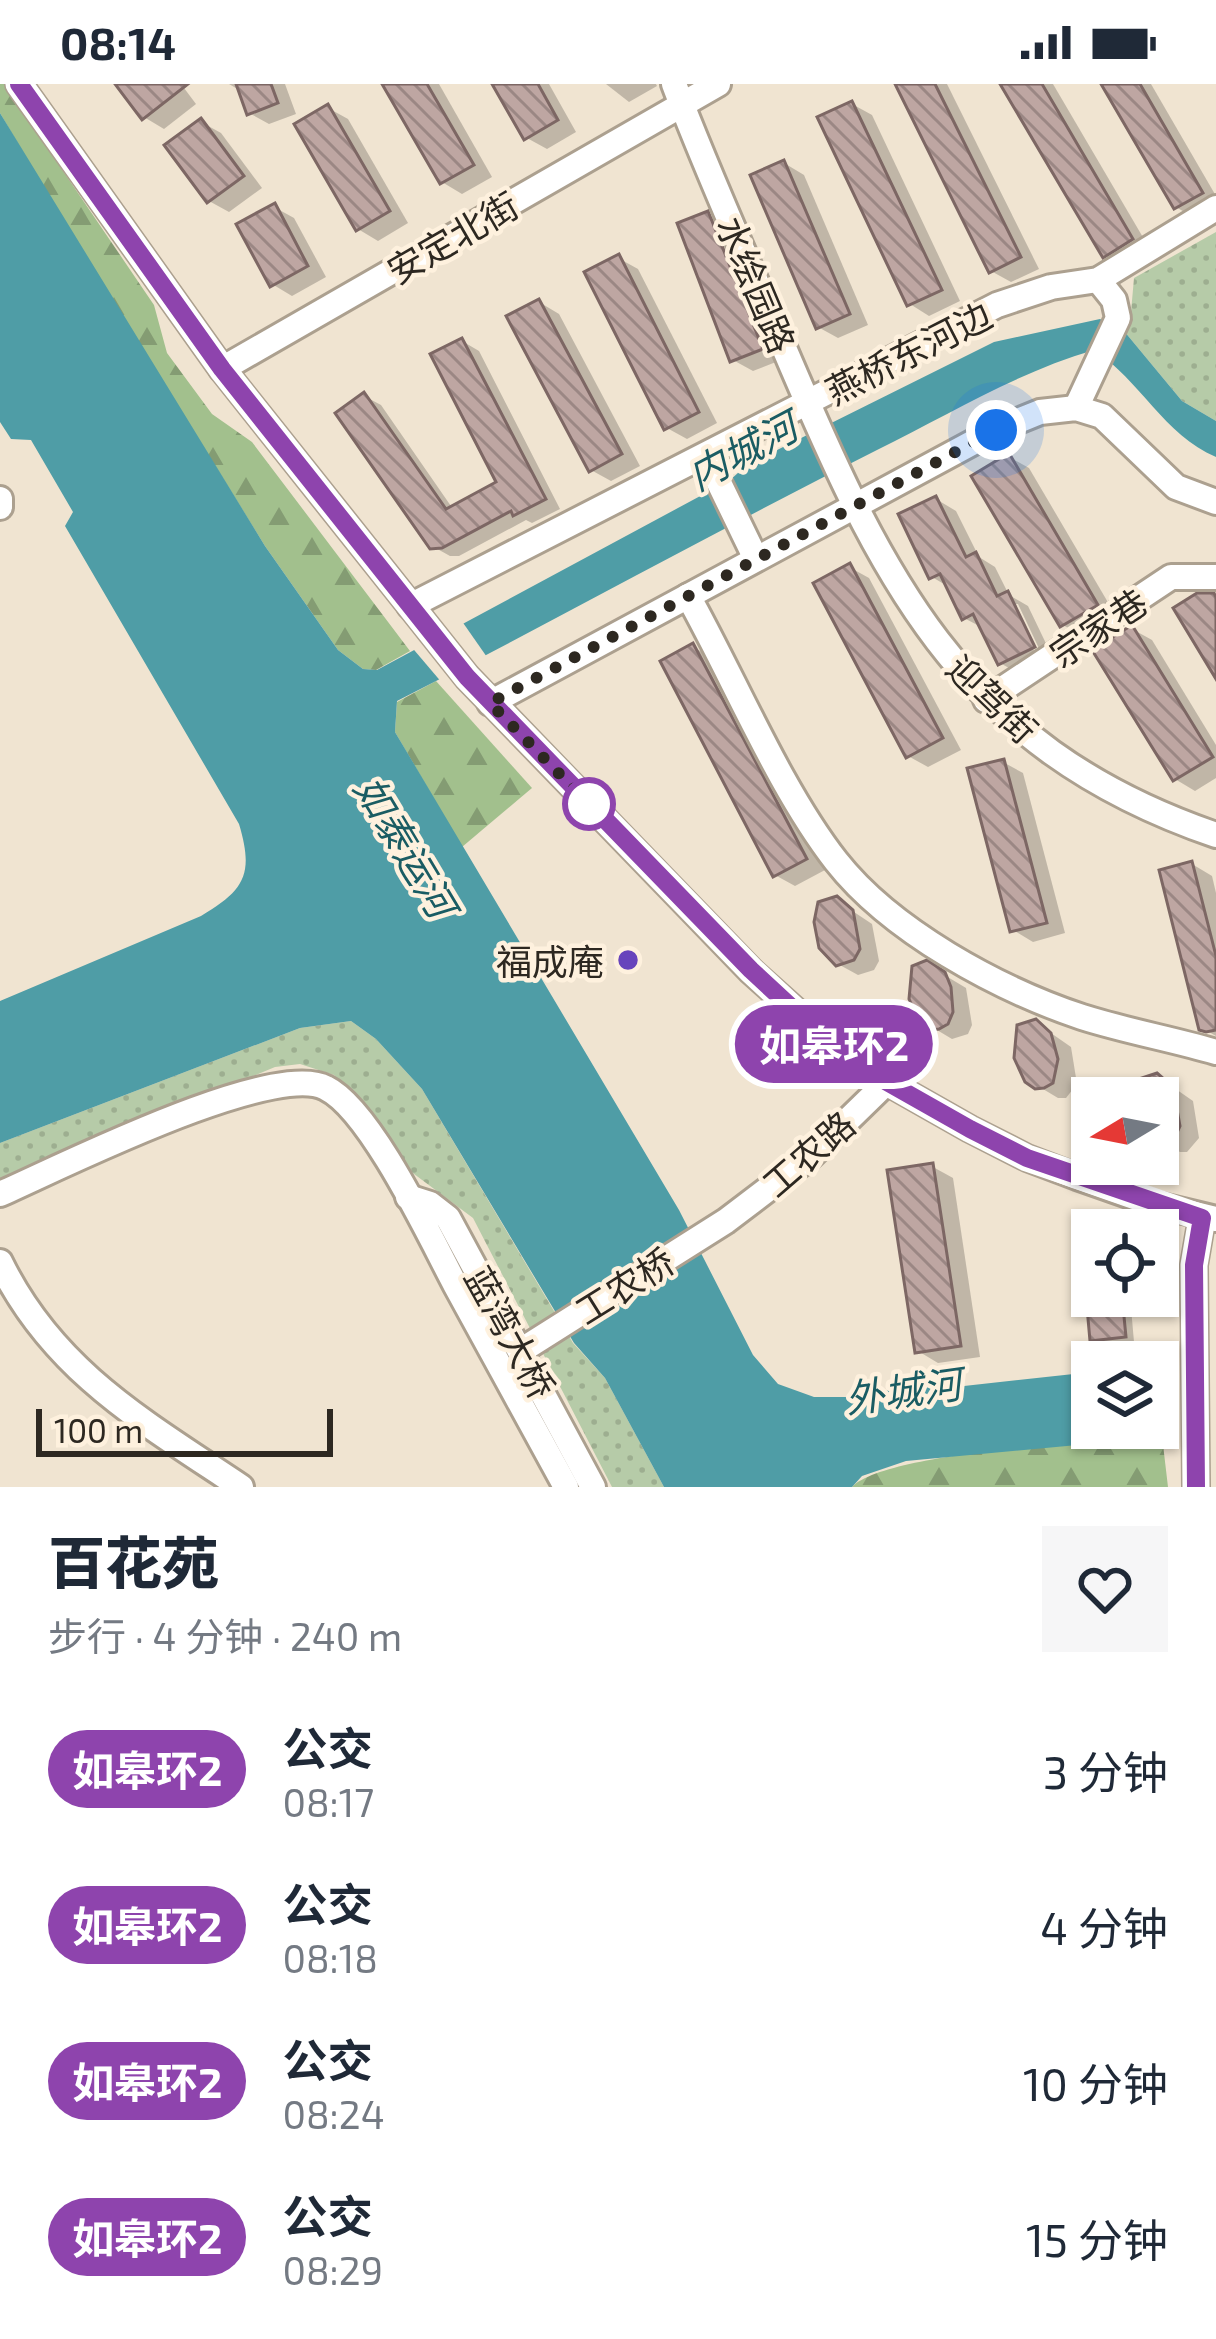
<!DOCTYPE html>
<html lang="zh">
<meta charset="utf-8">
<style>
body{margin:0;font-family:"Exo 2","Noto Sans SC",sans-serif;background:#f6f6f7;color:#1f2937;height:100vh;display:flex;flex-direction:column;font-size:45px;white-space:nowrap}
*{box-sizing:border-box;margin:0}
p{font-size:39px;color:#747a83}
.icon{flex:none;width:66px;height:66px;fill:none;stroke:currentColor;stroke-width:2;stroke-linecap:round;stroke-linejoin:round}
.map{position:relative;height:1403px;overflow:hidden}
.details{display:flex;flex-direction:column;background:#fff;flex:1}
.details>*{flex:none}
.badge{padding:0 24px;border-radius:39px;font-size:42px;line-height:78px}
.needle{width:78px;rotate:260deg}
.controls{position:absolute;left:1071px;top:993px;display:grid;gap:24px}
.controls a{display:grid;place-items:center;width:108px;height:108px;border-radius:0px;background:#fff;box-shadow:0 3px 9px #0004;font-size:60px}
.scale{position:absolute;left:36px;bottom:30px;width:297px;box-sizing:border-box;padding-left:12px;border:6px solid #2d2821;border-top:0;font-size:33px;line-height:42px;white-space:nowrap;color:#2d2821;-webkit-text-stroke:9px #fef1de;paint-order:stroke}
.you{position:absolute;width:60px;height:60px;margin:-30px;border:9px solid #fff;border-radius:50%;background:#1a73e8;box-shadow:0 0 0 18px #1a73e833}
.map>.badge{position:absolute;translate:-50% -50%;box-shadow:0 0 0 6px #fff}
.round{display:grid;place-items:center;flex:none;width:126px;height:126px;border-radius:0px;background:#f6f6f7}
.summary{display:flex;align-items:center;justify-content:space-between;height:204px;padding:0 48px}
h1{font-size:57px;font-weight:800;line-height:90px}
ul{padding:0;list-style:none}
li{display:flex;align-items:center;gap:36px;height:156px;padding:0 48px}
li div{flex:1}
li b{display:block;font-size:45px}
li em{font-style:normal}
li .badge{min-width:132px;font-weight:700;text-align:center}
.status{display:flex;justify-content:space-between;align-items:center;height:84px;padding:0 60px;background:#fff;direction:ltr}
.status svg{height:33px;fill:currentColor}
.map>svg:first-child{display:block}
.forest{fill:url(#forest-firs)}
.park{fill:url(#park-dots)}
.water{fill:#4f9da6}
.pier{fill:#f0e4d1}
.shadow{fill:#0003;fill-rule:evenodd}
.building{fill:url(#building-back-hatch);stroke:#7d6764;stroke-width:3}
.lines{fill:none;stroke-linecap:round;stroke-linejoin:round}
.minor-casing{stroke:#aca08f;stroke-width:30}
.minor{stroke:#fff;stroke-width:24}
.line-casing{stroke:#fff;stroke-width:27}
.line{stroke:#8e44ad;stroke-width:18}
.walk{stroke:#2d2821;stroke-width:12;stroke-dasharray:0 21.6}
.stop-dot{fill:#fff;stroke:#8e44ad;stroke-width:6}
.poi-dot{fill:#6744bc;stroke:#fef1de;stroke-width:4.5}
.labels{text-anchor:middle;dominant-baseline:central;stroke-width:9;stroke-linejoin:round;paint-order:stroke}
.street-label{font-size:36px;fill:#2d2821;stroke:#fef1de}
.poi-label{font-size:36px;fill:#2d2821;stroke:#fef1de;text-anchor:end}
.water-label{font-size:39px;font-style:italic;fill:#1a5c63;stroke:#fef1de}
</style>
<div class="status"><b>08:14</b><svg viewBox="0 0 49 12"><path d="M0 12V9h3v3zM5 12V6h3v6zM10 12V3h3v9zM15 12V0h3v12zM26 1h20v11H26zM47 4h2v5h-2z"/></svg></div>
<div class="map">
<svg width="1216" height="1403" viewBox="0 0 1216 1403">
<defs>
<pattern id="forest-firs" width="22" height="20" patternUnits="userSpaceOnUse" patternTransform="scale(3)"><rect width="22" height="20" fill="#a2c08d"/><path d="M5 1l3.5 6h-7zM16 11l3.5 6h-7z" fill="#849c73"/></pattern>
<pattern id="park-dots" width="8" height="8" patternUnits="userSpaceOnUse" patternTransform="scale(3)"><rect width="8" height="8" fill="#b6cba8"/><path d="M2 2h.1M6 6h.1" fill="none" stroke="#9dae90" stroke-width="1.8" stroke-linecap="round"/></pattern>
<pattern id="building-back-hatch" width="6" height="6" patternUnits="userSpaceOnUse" patternTransform="scale(3)"><rect width="6" height="6" fill="#bea6a2"/><path d="M-1 5l2 2M0 0l6 6M5-1l2 2" fill="none" stroke="#9b8784"/></pattern>
</defs>
<rect width="100%" height="100%" fill="#f0e4d1"/>
<!-- forest -->
<g class="forest">
<path d="M 0,0 L 4,0 L 154,221 L 167,269 L 212,330 L 252,358 L 410,567 L 376,586 L 363,585 L 338,566 L 265,462 L 70,148 L 0,29 Z"/>
<path d="M 436,597 L 532,704 L 462,763 L 395,648 L 397,618 Z"/>
<path d="M 1162,1352 L 1168,1403 L 852,1403 C 887,1367 1101,1358 1162,1352 Z"/>
</g>
<!-- park -->
<g class="park">
<path d="M 1216,148 L 1216,337 L 1182,317 L 1124,247 L 1131,228 L 1134,194 Z"/>
<path d="M 351,937 L 376,955 L 422,1005 L 573,1259 L 605,1294 L 664,1403 L 612,1403 L 473,1134 L 402,1081 L 334,991 L 300,980 L 275,983 L 0,1096 L 0,1059 L 300,944 Z"/>
</g>
<!-- water -->
<path class="water" d="M 0,29 L 265,462 L 338,566 L 363,585 L 377,586 L 730,396 L 747,381 L 994,258 L 1100,235 L 1124,247 L 1182,317 L 1216,337 L 1216,373 C 1164,351 1140,296 1094,266 C 1018,288 948,331 877,366 C 716,447 558,535 397,617 L 395,648 L 679,1126 L 753,1271 L 778,1300 L 814,1313 L 846,1313 L 953,1296 L 955,1303 L 1092,1288 L 1092,1344 L 1158,1344 L 1158,1284 L 1216,1282 L 1216,1348 L 906,1377 L 862,1392 L 852,1403 L 664,1403 L 605,1294 L 574,1259 L 422,1005 L 376,955 L 351,937 L 300,944 L 0,1059 L 0,917 L 201,832 C 245,806 254,790 239,740 L 65,442 L 73,428 L 31,356 L 11,355 L 0,338 Z"/>
<!-- pier -->
<g class="pier">
<path d="M 459,533 L 489,576 L 443,600 L 409,560 Z"/>
<path d="M 1216,1276 L 1216,1354 L 1167,1357 L 1166,1277 Z"/>
</g>
<!-- shadow -->
<g class="shadow">
<path d="M 119,0 L 181,0 L 196,20 L 164,45 L 144,33 Z"/>
<path d="M 229,0 L 285,0 L 296,30 L 269,40 L 249,29 L 241,7 Z"/>
<path d="M 386,0 L 439,0 L 492,93 L 462,110 L 442,98 Z"/>
<path d="M 496,0 L 549,0 L 576,48 L 547,65 L 527,54 Z"/>
<path d="M 606,0 L 656,0 L 657,2 L 629,18 Z"/>
<path d="M 902,0 L 947,0 L 1039,185 L 1011,198 L 991,187 Z"/>
<path d="M 1004,0 L 1053,0 L 1151,167 L 1125,183 L 1105,172 Z"/>
<path d="M 1105,0 L 1151,0 L 1216,112 L 1196,135 L 1176,123 Z"/>
<path d="M 852,20 L 872,31 L 960,217 L 929,232 L 910,220 Z"/>
<path d="M 328,24 L 348,35 L 408,139 L 378,157 L 358,145 Z"/>
<path d="M 201,38 L 221,49 L 262,104 L 229,128 L 209,117 Z"/>
<path d="M 784,79 L 804,91 L 868,241 L 838,254 L 818,243 Z"/>
<path d="M 274,123 L 294,134 L 326,193 L 292,212 L 272,200 Z"/>
<path d="M 707,130 L 727,142 L 781,276 L 753,287 L 733,276 Z"/>
<path d="M 618,174 L 638,185 L 717,339 L 687,355 L 667,344 Z"/>
<path d="M 539,218 L 559,230 L 640,382 L 611,397 L 591,386 Z"/>
<path d="M 462,257 L 479,267 L 560,425 L 532,439 L 526,436 L 459,472 L 450,472 L 432,462 L 364,312 L 381,321 L 453,425 L 500,399 Z"/>
<path d="M 1009,373 L 1029,384 L 1116,532 L 1082,552 L 1063,541 Z"/>
<path d="M 936,415 L 956,427 L 979,473 L 995,483 L 1009,511 L 1028,522 L 1053,574 L 1020,590 L 1000,579 L 983,544 L 964,534 L 949,503 L 932,493 ZM 1011,520 L 1018,520 L 1044,575 L 1039,577 Z"/>
<path d="M 849,483 L 869,494 L 961,666 L 928,683 L 908,672 Z"/>
<path d="M 1132,545 L 1152,556 L 1216,661 L 1216,694 L 1195,707 L 1175,695 Z"/>
<path d="M 693,563 L 713,574 L 825,786 L 795,802 L 775,791 Z"/>
<path d="M 1003,678 L 1023,689 L 1065,849 L 1033,858 L 1013,846 Z"/>
<path d="M 1192,780 L 1212,792 L 1216,809 L 1216,952 L 1202,944 Z"/>
<path d="M 836,816 L 872,840 L 879,877 L 874,886 L 858,891 L 838,880 Z"/>
<path d="M 926,880 L 966,904 L 972,941 L 968,950 L 952,955 L 932,943 Z"/>
<path d="M 1035,938 L 1071,963 L 1077,1000 L 1066,1014 L 1058,1014 L 1028,996 Z"/>
<path d="M 1157,992 L 1193,1017 L 1199,1054 L 1187,1068 L 1180,1068 L 1159,1056 L 1158,1014 L 1139,1014 Z"/>
<path d="M 933,1083 L 953,1094 L 980,1273 L 938,1279 L 918,1267 Z"/>
<path d="M 1085,1175 L 1092,1175 L 1092,1212 L 1130,1212 L 1134,1258 L 1103,1261 L 1093,1255 Z"/>
</g>
<!-- building -->
<g class="building">
<path d="M 115,0 L 188,0 L 142,36 Z"/>
<path d="M 236,0 L 271,0 L 278,19 L 247,31 Z"/>
<path d="M 382,0 L 427,0 L 474,81 L 440,100 Z"/>
<path d="M 492,0 L 538,0 L 558,36 L 524,56 Z"/>
<path d="M 895,0 L 935,0 L 1021,173 L 989,189 Z"/>
<path d="M 1000,0 L 1042,0 L 1133,155 L 1103,174 Z"/>
<path d="M 1101,0 L 1140,0 L 1203,109 L 1174,125 Z"/>
<path d="M 852,17 L 942,206 L 907,222 L 817,33 Z"/>
<path d="M 328,20 L 390,127 L 356,147 L 294,40 Z"/>
<path d="M 201,34 L 244,92 L 207,119 L 164,61 Z"/>
<path d="M 784,76 L 850,230 L 816,245 L 750,91 Z"/>
<path d="M 275,119 L 308,182 L 270,203 L 236,140 Z"/>
<path d="M 708,127 L 763,265 L 730,278 L 677,139 Z"/>
<path d="M 619,170 L 699,328 L 664,346 L 584,188 Z"/>
<path d="M 539,215 L 622,370 L 589,388 L 506,232 Z"/>
<path d="M 462,254 L 546,415 L 513,432 L 511,427 L 442,464 L 430,465 L 335,329 L 364,308 L 446,425 L 496,398 L 430,270 Z"/>
<path d="M 1009,369 L 1098,521 L 1060,543 L 971,392 Z"/>
<path d="M 936,412 L 966,473 L 976,468 L 997,512 L 1008,507 L 1035,563 L 998,581 L 973,530 L 962,536 L 940,490 L 929,495 L 898,430 Z"/>
<path d="M 850,479 L 943,654 L 906,674 L 813,499 Z"/>
<path d="M 1197,509 L 1214,509 L 1216,513 L 1216,595 L 1173,524 Z"/>
<path d="M 1132,541 L 1213,673 L 1173,697 L 1092,566 Z"/>
<path d="M 693,559 L 807,775 L 773,793 L 660,577 Z"/>
<path d="M 1004,675 L 1047,839 L 1010,848 L 967,684 Z"/>
<path d="M 1192,777 L 1216,872 L 1216,946 L 1206,948 L 1199,946 L 1159,786 Z"/>
<path d="M 837,812 L 853,826 L 860,865 L 854,876 L 836,882 L 819,864 L 814,838 L 818,818 Z"/>
<path d="M 927,876 L 945,888 L 951,903 L 953,928 L 948,940 L 939,945 L 930,946 L 920,939 L 909,915 L 912,882 Z"/>
<path d="M 1036,935 L 1051,949 L 1058,975 L 1053,999 L 1044,1004 L 1035,1005 L 1025,998 L 1014,974 L 1017,941 Z"/>
<path d="M 1157,989 L 1173,1003 L 1180,1042 L 1175,1053 L 1158,1064 L 1158,1014 L 1135,1014 L 1139,995 Z"/>
<path d="M 933,1079 L 961,1262 L 915,1269 L 887,1086 Z"/>
<path d="M 1086,1212 L 1122,1212 L 1126,1253 L 1090,1257 Z"/>
</g>
<g class="lines">
<!-- minor casing -->
<g class="minor-casing">
<g id="minor">
<path d="M 19,0 L 222,285 L 467,593 L 751,887 L 819,948 L 887,998 L 970,1045 L 1027,1074 L 1077,1093 L 1154,1120 L 1216,1135"/>
<path d="M 674,0 C 706,85 744,168 779,252 C 879,488 956,662 1216,751"/>
<path d="M 222,285 L 718,0"/>
<path d="M 1076,324 L 1118,234 L 1114,216 L 1098,196"/>
<path d="M 706,372 L 756,475"/>
<path d="M 0,415 L 0,423"/>
<path d="M 688,512 C 734,594 779,704 836,777 C 891,847 998,905 1082,933 C 1126,947 1172,955 1216,968"/>
<path d="M 410,522 L 997,221 L 1051,203 L 1098,196 L 1216,124"/>
<path d="M 986,616 L 1171,493 L 1216,493"/>
<path d="M 490,619 L 996,346 L 1040,328 L 1076,324 L 1102,332 L 1176,403 L 1216,418"/>
<path d="M 0,1110 C 59,1084 273,976 326,1004 C 371,1026 431,1155 456,1202 C 493,1269 529,1336 566,1403"/>
<path d="M 408,1113 L 430,1120 L 448,1134 L 593,1403"/>
<path d="M 0,1178 C 53,1287 144,1338 241,1403"/>
<path d="M 522,1266 L 726,1137 L 810,1073 L 887,998"/>
<path d="M 1196,1403 L 1194,1181 L 1202,1134"/>
</g>
</g>
<!-- minor -->
<use href="#minor" class="minor"/>
</g>
<g class="lines">
<!-- line casing -->
<g class="line-casing">
<path id="line" d="M 19,0 L 222,285 L 467,593 L 751,886 L 819,949 L 887,998 L 970,1045 L 1027,1074 L 1202,1134 L 1194,1181 L 1196,1403"/>
</g>
<!-- line -->
<use href="#line" class="line"/>
<!-- walk -->
<path class="walk" d="M 589,720 L 490,619 L 996,346"/>
</g>
<!-- markers -->
<circle class="stop-dot" cx="589" cy="720" r="24"/>
<circle class="poi-dot" cx="628" cy="876" r="12"/>
<g class="labels">
<!-- street labels -->
<g class="street-label">
<text transform="translate(452 153) rotate(-30)">安定北街</text>
<text transform="translate(757 200) rotate(67)">水绘园路</text>
<text transform="translate(908 268) rotate(-27)">燕桥东河边</text>
<text transform="translate(1098 543) rotate(-34)">宗家巷</text>
<text transform="translate(993 614) rotate(44)">迎驾街</text>
<text transform="translate(808 1069) rotate(-41)">工农路</text>
<text transform="translate(624 1201) rotate(-32)">工农桥</text>
<text transform="translate(511 1248) rotate(61)">蓝湾大桥</text>
</g>
<!-- poi labels -->
<g class="poi-label">
<text x="604" y="876">福成庵</text>
</g>
<!-- water labels -->
<g class="water-label">
<text transform="translate(742 366) rotate(-28)">内城河</text>
<text transform="translate(406 762) rotate(59)">如泰运河</text>
<text transform="translate(903 1306) rotate(-8)">外城河</text>
</g>
</g>
</svg>
<div class="controls">
<a><svg class="needle" viewBox="-14 -14 28 28"><path d="M0-13l5 13h-10z" fill="#e53935"/><path d="M0 13l5-13h-10z" fill="#747a83"/></svg></a>
<a><svg class="icon" aria-label="locate" viewBox="0 0 24 24"><circle cx="12" cy="12" r="6"/><path d="M12 2v4M12 18v4M2 12h4M18 12h4"/></svg></a>
<a><svg class="icon" aria-label="layers" viewBox="0 0 24 24"><path d="M12 4l9 5-9 5-9-5zM3 14l9 5 9-5"/></svg></a>
</div>
<div class="scale">100 m</div>
<div class="you" style="left:996px;top:346px"></div>
<b class="badge" style="left:834px;top:960px;background:#8e44ad;color:#fff">如皋环2</b>
</div>
<section class="details">
<div class="summary"><div><h1>百花苑</h1><p>步行 · 4 分钟 · 240 m</p></div><a class="round"><svg class="icon" aria-label="heart" viewBox="0 0 24 24"><path d="M12 20l-8-8c-3-5 5-10 8-4 3-6 11-1 8 4z"/></svg></a></div>
<ul>
<li><span class="badge" style="background:#8e44ad;color:#fff">如皋环2</span><div><b>公交</b><p>08:17</p></div><em>3 分钟</em></li>
<li><span class="badge" style="background:#8e44ad;color:#fff">如皋环2</span><div><b>公交</b><p>08:18</p></div><em>4 分钟</em></li>
<li><span class="badge" style="background:#8e44ad;color:#fff">如皋环2</span><div><b>公交</b><p>08:24</p></div><em>10 分钟</em></li>
<li><span class="badge" style="background:#8e44ad;color:#fff">如皋环2</span><div><b>公交</b><p>08:29</p></div><em>15 分钟</em></li>
</ul>
</section>
